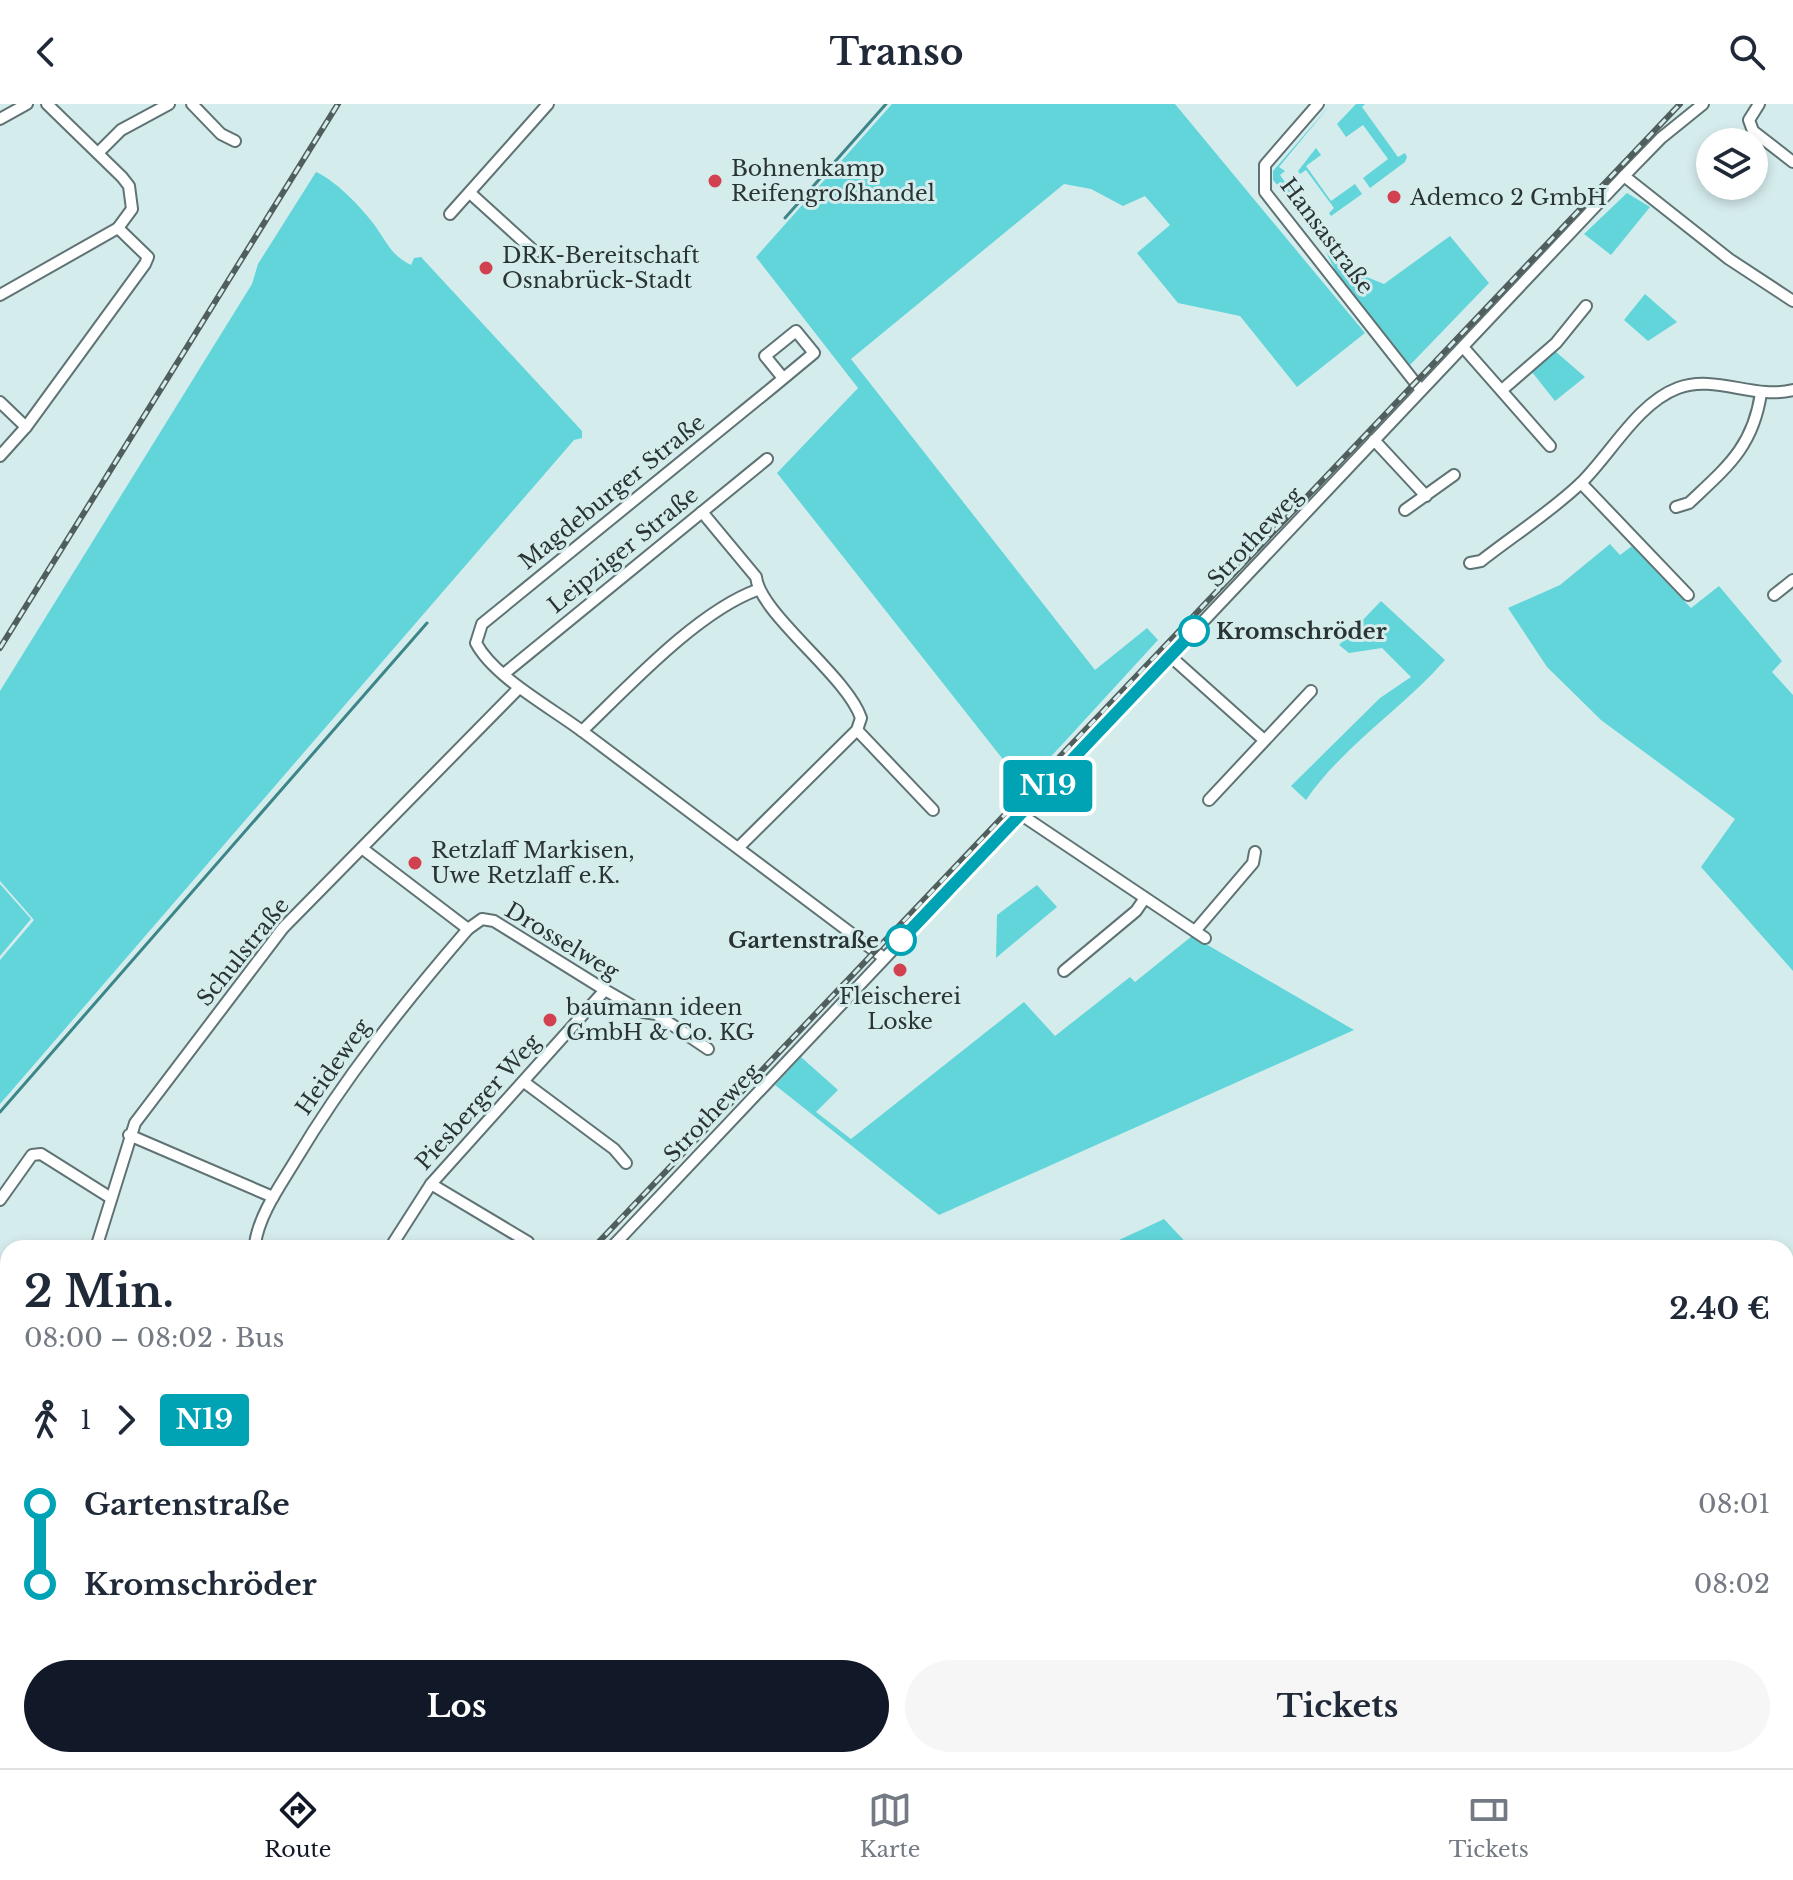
<!DOCTYPE html>
<html lang="de">
<meta charset="utf-8">
<style>
body{margin:0;font-family:"Libre Baskerville",serif;background:#f6f6f7;color:#1f2937;height:100vh;display:flex;flex-direction:column;font-size:30px;white-space:nowrap}
*{box-sizing:border-box;margin:0}
p{font-size:26px;color:#747a83}
.icon{flex:none;width:44px;height:44px;fill:none;stroke:currentColor;stroke-width:2;stroke-linecap:round;stroke-linejoin:round}
.map{position:relative;flex:1;overflow:hidden}
.side{position:absolute;left:0px;top:1136px;width:1794px;height:528px;display:flex;flex-direction:column;background:#fff;border-radius:24px 24px 0 0;box-shadow:0 4px 12px #0003}
.side>*{flex:none}
.badge{padding:0 16px;border-radius:6px;font-size:28px;line-height:52px}
.fabs{position:absolute;left:1696px;top:24px;display:grid;gap:16px}
.fabs a{display:grid;place-items:center;width:72px;height:72px;border-radius:50%;background:#fff;box-shadow:0 4px 12px #0003;font-size:40px}
.map>.badge{position:absolute;translate:-50% -50%;box-shadow:0 0 0 4px #fff}
.legs{display:flex;align-items:center;gap:12px;height:88px;padding:0 24px;font-size:26px}
.legs p{margin-inline-start:auto}
.summary{display:flex;align-items:center;justify-content:space-between;height:136px;padding:0 24px}
h1{font-size:44px;font-weight:700;line-height:60px}
.action{display:flex;gap:16px;margin-top:auto;padding:16px 24px}
.action a{flex:1;height:92px;border-radius:48px;background:#111827;color:#fff;font-size:32px;font-weight:700;line-height:92px;text-align:center}
.action a+a{background:#f6f6f7;color:#1f2937}
ul{padding:0 24px;list-style:none}
li{display:flex;align-items:center;gap:28px;height:80px;font-size:30px}
li i{display:grid;place-items:center;width:12px;height:100%;margin:0 10px;background:currentColor}
li i::after{content:'';width:20px;height:20px;margin:-10px;border:6px solid;border-radius:50%;background:#fff}
li p{margin-inline-start:auto}
li:first-child i{background:linear-gradient(#0000 50%,currentColor 0)}
li:last-child i{background:linear-gradient(currentColor 50%,#0000 0)}
header{display:flex;justify-content:space-between;align-items:center;height:104px;padding:0 24px;background:#fff;font-size:36px;font-weight:700}
.tabs{display:flex;justify-content:space-around;align-items:center;height:112px;border-top:2px solid #e0e1e3;background:#fff;font-size:22px;color:#747a83}
.tabs a{display:grid;justify-items:center;gap:4px}
.tabs .active{color:#111827}
.map>svg:first-child{display:block}
.green{fill:#62d5da}
.lines{fill:none;stroke-linecap:round;stroke-linejoin:round}
.stream{stroke:#3c8589;stroke-width:3}
.minor-casing{stroke:#5f7374;stroke-width:14}
.tertiary-casing{stroke:#5f7374;stroke-width:16}
.minor{stroke:#fff;stroke-width:10}
.tertiary{stroke:#fff;stroke-width:12}
.rail-casing{stroke:#515e5e;stroke-width:6}
.rail{stroke:#d5eced;stroke-width:3;stroke-dasharray:9;stroke-linecap:butt}
.line-1-casing{stroke:#fff;stroke-width:18}
.line-1{stroke:#00a3b4;stroke-width:12}
.poi-dot{fill:#d1414f;stroke:#d5eced;stroke-width:3}
.stop-1-dot{fill:#fff;stroke:#00a3b4;stroke-width:4}
.labels{text-anchor:middle;dominant-baseline:central;stroke-width:6;stroke-linejoin:round;paint-order:stroke}
.poi-label{font-size:22px;fill:#2b3434;stroke:#d5eced;text-anchor:start}
.street-label{font-size:22px;fill:#2b3434;stroke:#d5eced}
.stop-label{font-size:22px;font-weight:bold;fill:#2b3434;stroke:#d5eced;text-anchor:start}
</style>
<header><svg class="icon" aria-label="back" viewBox="0 0 24 24"><path d="M15 5l-7 7 7 7"/></svg>Transo<svg class="icon" aria-label="search" viewBox="0 0 24 24"><circle cx="10" cy="10" r="6"/><path d="M15 15l6 6"/></svg></header>
<div class="map">
<svg width="1793" height="1664" viewBox="0 0 1793 1664">
<rect width="100%" height="100%" fill="#d5eced"/>
<!-- green -->
<g class="green">
<path d="M 892,0 L 1175,0 L 1365,229 L 1297,283 L 1240,212 L 1178,199 L 1137,149 L 1170,121 L 1145,92 L 1123,102 L 1091,85 L 1064,80 L 851,255 L 1095,566 L 1147,524 L 1158,536 L 1024,682 L 777,369 L 858,284 L 756,153 Z"/>
<path d="M 1331,0 L 1279,63 L 1285,67 L 1280,71 L 1316,121 L 1322,118 L 1340,153 L 1273,76 L 1273,67 Z"/>
<path d="M 1356,0 L 1365,0 L 1362,3 L 1398,53 L 1405,49 L 1407,53 L 1405,58 L 1370,84 L 1363,74 L 1388,55 L 1363,21 L 1346,33 L 1337,20 Z"/>
<path d="M 1316,44 L 1321,51 L 1306,62 L 1331,97 L 1355,80 L 1362,90 L 1331,112 L 1329,109 L 1334,104 L 1306,66 L 1300,70 L 1298,67 Z"/>
<path d="M 316,68 C 336,77 359,101 373,119 C 386,136 390,151 411,161 L 414,154 L 421,153 L 582,327 L 582,334 L 574,336 L 0,1000 L 0,856 L 34,816 L 0,777 L 0,587 L 252,180 L 258,160 Z"/>
<path d="M 1627,89 L 1650,103 L 1611,151 L 1584,130 Z"/>
<path d="M 1450,132 L 1489,179 L 1410,261 L 1337,170 L 1326,148 L 1352,167 L 1384,180 Z"/>
<path d="M 1645,190 L 1677,218 L 1648,237 L 1624,216 Z"/>
<path d="M 1555,247 L 1585,273 L 1555,297 L 1532,268 Z"/>
<path d="M 1610,440 L 1620,451 L 1632,442 L 1691,504 L 1719,482 L 1782,557 L 1772,568 L 1793,591 L 1793,867 L 1701,763 L 1735,715 L 1601,616 L 1547,563 L 1508,504 L 1560,481 Z"/>
<path d="M 1381,497 L 1445,556 C 1402,605 1342,643 1306,696 L 1291,682 L 1380,594 L 1411,573 L 1382,544 L 1349,549 L 1339,541 Z"/>
<path d="M 0,780 L 31,815 L 0,852 Z"/>
<path d="M 1037,781 L 1057,803 L 996,854 L 997,811 Z"/>
<path d="M 1192,832 L 1354,926 L 939,1111 L 775,981 L 801,953 L 838,986 L 816,1008 L 851,1035 L 1024,898 L 1055,932 L 1130,873 L 1135,878 Z"/>
<path d="M 1164,1115 L 1191,1144 L 1102,1144 Z"/>
<path d="M 1786,1445 L 1793,1449 L 1793,1664 L 1518,1664 L 1512,1656 L 1786,1656 Z"/>
<path d="M 892,1656 L 1092,1656 L 1077,1659 L 1075,1664 L 1054,1661 L 1030,1664 L 877,1664 Z"/>
<path d="M 1300,1656 L 1326,1659 L 1336,1656 L 1406,1656 L 1403,1664 L 1383,1664 L 1370,1657 L 1355,1664 L 1299,1664 Z"/>
</g>
<g class="lines">
<!-- stream -->
<g class="stream">
<path d="M 785,114 L 886,0"/>
<path d="M 0,1008 L 427,519"/>
</g>
<!-- minor casing -->
<g class="minor-casing">
<g id="minor">
<path d="M 192,0 L 221,30 L 235,37"/>
<path d="M 1318,0 L 1265,61 L 1265,88 L 1421,286"/>
<path d="M 1759,0 L 1749,16 L 1753,27 L 1793,58"/>
<path d="M 0,15 L 27,0"/>
<path d="M 98,49 L 121,26 L 169,0"/>
<path d="M 1624,72 L 1729,155 L 1793,197"/>
<path d="M 470,89 L 535,148"/>
<path d="M 450,110 L 548,0"/>
<path d="M 0,191 L 118,124 L 132,105 L 129,82 L 122,73 L 47,0"/>
<path d="M 1463,243 L 1550,342"/>
<path d="M 783,274 L 765,252 L 796,227 L 814,249 L 773,283 L 482,520 L 476,539 C 494,573 550,603 582,627 C 683,702 783,779 884,854"/>
<path d="M 1502,286 L 1556,239 L 1586,202"/>
<path d="M 0,298 L 26,323"/>
<path d="M 1374,336 L 1426,392"/>
<path d="M 0,352 L 26,323 L 145,160 L 148,153 L 118,124"/>
<path d="M 1581,379 L 1688,491"/>
<path d="M 1676,403 L 1689,399 C 1727,363 1753,343 1761,289"/>
<path d="M 1405,406 L 1454,371"/>
<path d="M 702,408 L 756,473 C 760,510 847,572 861,614 L 857,626 L 739,743"/>
<path d="M 1470,459 L 1481,457 C 1514,431 1552,407 1582,378 C 1612,348 1638,299 1678,284 C 1715,270 1755,296 1793,286"/>
<path d="M 1774,491 L 1793,476"/>
<path d="M 1170,552 L 1264,636"/>
<path d="M 505,569 L 767,355"/>
<path d="M 857,626 L 933,706"/>
<path d="M 582,627 C 629,582 697,508 757,486"/>
<path d="M 1209,696 L 1311,587"/>
<path d="M 1020,710 L 1205,834"/>
<path d="M 363,745 L 468,825"/>
<path d="M 1195,827 L 1253,759 L 1255,748"/>
<path d="M 1064,867 L 1136,807 L 1145,794"/>
<path d="M 524,978 L 614,1045 L 626,1059"/>
<path d="M 129,1031 L 273,1093"/>
<path d="M 431,1080 L 528,1138"/>
<path d="M 0,1096 L 32,1051 L 41,1050 L 111,1094"/>
<path d="M 96,1144 L 135,1019 L 283,824 L 519,584"/>
<path d="M 260,1144 L 255,1140 C 259,1111 280,1082 295,1057 C 345,973 405,898 468,825 L 482,815 L 494,817 L 605,886 L 643,908 L 656,910 L 708,945"/>
<path d="M 390,1144 L 431,1080 L 605,886"/>
<path d="M 611,1144 L 1624,72 L 1661,34 L 1703,0"/>
<path d="M 0,1272 L 8,1274"/>
<path d="M 0,1392 L 8,1383"/>
<path d="M 251,1656 L 263,1664"/>
<path d="M 399,1656 L 406,1656"/>
<path d="M 548,1656 L 556,1664"/>
<path d="M 783,1656 L 791,1664"/>
<path d="M 65,1664 L 69,1656"/>
<path d="M 149,1664 L 153,1656"/>
<path d="M 207,1664 L 211,1656"/>
<path d="M 332,1664 L 338,1656"/>
<path d="M 633,1664 L 651,1656"/>
</g>
</g>
<!-- tertiary casing -->
<g class="tertiary-casing">
<g id="tertiary">
<path d="M 1786,1331 L 1793,1333"/>
<path d="M 490,1664 L 508,1656"/>
</g>
</g>
<!-- minor -->
<use href="#minor" class="minor"/>
<!-- tertiary -->
<use href="#tertiary" class="tertiary"/>
<!-- rail casing -->
<g class="rail-casing">
<g id="rail">
<path d="M 0,544 L 338,0"/>
<path d="M 593,1144 L 1680,0"/>
<path d="M 1786,1596 L 1793,1596"/>
<path d="M 197,1664 L 201,1656"/>
<path d="M 975,1664 L 1010,1656"/>
</g>
</g>
<!-- rail -->
<use href="#rail" class="rail"/>
</g>
<g class="lines">
<!-- line-1 casing -->
<g class="line-1-casing">
<path id="line-1" d="M 901,836 L 1194,527"/>
</g>
<!-- line-1 -->
<use href="#line-1" class="line-1"/>
</g>
<!-- markers -->
<g class="poi-dot">
<circle cx="715" cy="77" r="8"/>
<circle cx="1394" cy="93" r="8"/>
<circle cx="486" cy="164" r="8"/>
<circle cx="415" cy="759" r="8"/>
<circle cx="900" cy="866" r="8"/>
<circle cx="550" cy="916" r="8"/>
</g>
<g class="stop-1-dot">
<circle cx="1194" cy="527" r="14"/>
<circle cx="901" cy="836" r="14"/>
</g>
<g class="labels">
<!-- poi labels -->
<g class="poi-label">
<text x="731" y="64">Bohnenkamp<tspan x="731" dy="25">Reifengroßhandel</tspan></text>
<text x="1410" y="93">Ademco 2 GmbH</text>
<text x="502" y="151">DRK-Bereitschaft<tspan x="502" dy="25">Osnabrück-Stadt</tspan></text>
<text x="431" y="746">Retzlaff Markisen,<tspan x="431" dy="25">Uwe Retzlaff e.K.</tspan></text>
<text x="900" y="892" text-anchor="middle">Fleischerei<tspan x="900" dy="25">Loske</tspan></text>
<text x="566" y="903">baumann ideen<tspan x="566" dy="25">GmbH &amp; Co. KG</tspan></text>
</g>
<!-- street labels -->
<g class="street-label">
<text transform="translate(1327 132) rotate(53)">Hansastraße</text>
<text transform="translate(612 388) rotate(-39)">Magdeburger Straße</text>
<text transform="translate(1255 433) rotate(-47)">Strotheweg</text>
<text transform="translate(623 446) rotate(-39)">Leipziger Straße</text>
<text transform="translate(562 837) rotate(31)">Drosselweg</text>
<text transform="translate(243 848) rotate(-51)">Schulstraße</text>
<text transform="translate(333 963) rotate(-55)">Heideweg</text>
<text transform="translate(478 998) rotate(-48)">Piesberger Weg</text>
<text transform="translate(712 1009) rotate(-46)">Strotheweg</text>
</g>
<!-- stop labels -->
<g class="stop-label">
<text x="1216" y="527">Kromschröder</text>
<text x="879" y="836" text-anchor="end">Gartenstraße</text>
</g>
</g>
</svg>
<div class="fabs">
<a><svg class="icon" aria-label="layers" viewBox="0 0 24 24"><path d="M12 4l9 5-9 5-9-5zM3 14l9 5 9-5"/></svg></a>
</div>
<b class="badge" style="left:1048px;top:682px;background:#00a3b4;color:#fff">N19</b>
<section class="side">
<div class="summary"><div><h1>2 Min.</h1><p>08:00 – 08:02 · Bus</p></div><b>2.40 €</b></div>
<div class="legs"><svg class="icon" aria-label="walk" viewBox="0 0 24 24"><circle cx="13" cy="4" r="2"/><path d="M13 8l-2 6 4 7M11 14l-3 7M7 12l3-4h3l4 4"/></svg>1<svg class="icon" aria-label="forward" viewBox="0 0 24 24"><path d="M9 5l7 7-7 7"/></svg><b class="badge" style="background:#00a3b4;color:#fff">N19</b></div>
<ul>
<li><i style="color:#00a3b4"></i><b>Gartenstraße</b><p>08:01</p></li>
<li><i style="color:#00a3b4"></i><b>Kromschröder</b><p>08:02</p></li>
</ul>
<div class="action"><a>Los</a><a>Tickets</a></div>
</section>
</div>
<nav class="tabs">
<a class="active"><svg class="icon" aria-label="directions" viewBox="0 0 24 24"><path d="M12 3l9 9-9 9-9-9zM9 14v-3h6M13 9l2 2-2 2"/></svg>Route</a>
<a><svg class="icon" aria-label="map" viewBox="0 0 24 24"><path d="M3 6l6-2 6 2 6-2v14l-6 2-6-2-6 2zM9 4v14M15 6v14"/></svg>Karte</a>
<a><svg class="icon" aria-label="tickets" viewBox="0 0 24 24"><path d="M3 7h18v10H3zM15 7v10"/></svg>Tickets</a>
</nav>
